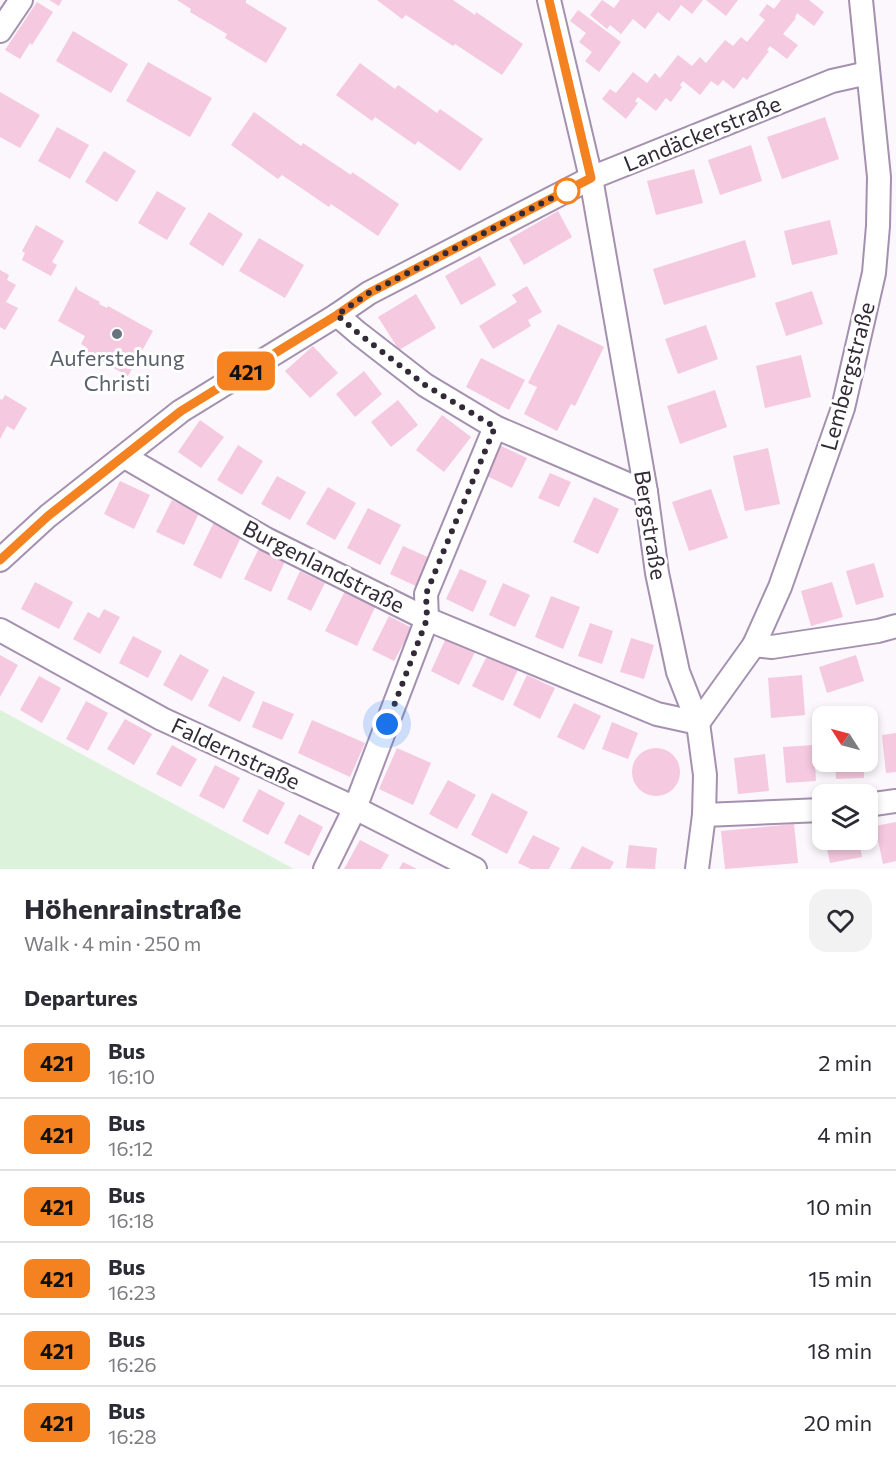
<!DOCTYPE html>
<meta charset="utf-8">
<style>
body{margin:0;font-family:Commissioner,sans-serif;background:#f2f2f3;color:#2b2b33;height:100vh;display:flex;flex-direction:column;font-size:22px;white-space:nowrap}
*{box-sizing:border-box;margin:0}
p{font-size:20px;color:#7c7c81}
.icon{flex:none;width:33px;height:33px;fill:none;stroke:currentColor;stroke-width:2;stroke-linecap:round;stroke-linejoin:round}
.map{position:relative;height:869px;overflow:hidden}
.panel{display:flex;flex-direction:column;background:#fff;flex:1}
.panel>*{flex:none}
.badge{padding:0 12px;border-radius:9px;font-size:21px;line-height:39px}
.needle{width:39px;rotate:306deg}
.controls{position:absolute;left:812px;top:706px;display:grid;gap:12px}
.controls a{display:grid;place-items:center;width:66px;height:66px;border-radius:12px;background:#fff;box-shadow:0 3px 9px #0003;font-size:30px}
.you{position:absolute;width:30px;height:30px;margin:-15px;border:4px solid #fff;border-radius:50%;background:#1a73e8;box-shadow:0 0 0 9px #1a73e833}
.map>.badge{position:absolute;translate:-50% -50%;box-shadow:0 0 0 3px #fff}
h2{padding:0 24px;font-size:22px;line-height:54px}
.round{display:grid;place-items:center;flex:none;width:63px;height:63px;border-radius:18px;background:#f2f2f3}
.headline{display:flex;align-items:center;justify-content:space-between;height:102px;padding:0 24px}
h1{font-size:28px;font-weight:700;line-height:45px}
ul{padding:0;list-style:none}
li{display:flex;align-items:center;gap:18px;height:72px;padding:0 24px;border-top:2px solid #e1e1e2}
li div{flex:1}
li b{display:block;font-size:22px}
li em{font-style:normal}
li .badge{min-width:66px;font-weight:700;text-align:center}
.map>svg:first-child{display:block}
.green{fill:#dcf2da}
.building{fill:#f5c9df}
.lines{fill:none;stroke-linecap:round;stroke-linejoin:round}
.street-casing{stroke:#a490af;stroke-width:26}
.street{stroke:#fff;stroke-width:22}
.line-casing{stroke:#fff;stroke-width:14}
.line{stroke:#f58220;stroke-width:9}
.walk{stroke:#322a36;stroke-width:6;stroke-dasharray:0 10.8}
.stop-dot{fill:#fff;stroke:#f58220;stroke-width:3}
.worship-dot{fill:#6b7280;stroke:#fff;stroke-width:2}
.labels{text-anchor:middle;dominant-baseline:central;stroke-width:6;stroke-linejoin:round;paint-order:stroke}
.street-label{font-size:22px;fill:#322a36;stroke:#fff}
.worship-label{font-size:22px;fill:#5b616d;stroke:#fff}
</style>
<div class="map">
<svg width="896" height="869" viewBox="0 0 896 869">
<rect width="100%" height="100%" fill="#fbf7fd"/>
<!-- green -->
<path class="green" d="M 0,710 L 294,869 L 0,869 Z"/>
<!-- building -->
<g class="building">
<path d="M 49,0 L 62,0 L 59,6 Z"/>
<path d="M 177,0 L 246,0 L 246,3 L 287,28 L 266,63 L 225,38 L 227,34 L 190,12 L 191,9 Z"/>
<path d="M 377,0 L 453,0 L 475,15 L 476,12 L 523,44 L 502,75 L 455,44 L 453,46 L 406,15 L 402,19 Z"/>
<path d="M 602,0 L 614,8 L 620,0 L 703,0 L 692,14 L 681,5 L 669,21 L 658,12 L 645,29 L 633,19 L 621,34 L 610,25 L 607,29 L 590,15 Z"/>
<path d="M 706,0 L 738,0 L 726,16 Z"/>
<path d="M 781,0 L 809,0 L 824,12 L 814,26 L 797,13 L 795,17 L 796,18 L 783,34 L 798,45 L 787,59 L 770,46 L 767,50 L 769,51 L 747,80 L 743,77 L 734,89 L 723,80 L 718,86 L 711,81 L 700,95 L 683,81 L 680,85 L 682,87 L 671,102 L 666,98 L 656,111 L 638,97 L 635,101 L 638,103 L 626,119 L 602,99 L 610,89 L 616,93 L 633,72 L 647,83 L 655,73 L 660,78 L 678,55 L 692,66 L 700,57 L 706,63 L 725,40 L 733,46 L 741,37 L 747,42 L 765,20 L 759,15 L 767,4 L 774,9 Z"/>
<path d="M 37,2 L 53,12 L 32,45 L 30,43 L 20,59 L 5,50 Z"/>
<path d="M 578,10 L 621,42 L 599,72 L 585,61 L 592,52 L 579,42 L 586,33 L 570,21 Z"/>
<path d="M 73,31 L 128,64 L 111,93 L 56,61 Z"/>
<path d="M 148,62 L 212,98 L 190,137 L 126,101 Z"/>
<path d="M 360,63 L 395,89 L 398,85 L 437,113 L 440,109 L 483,139 L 460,171 L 418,141 L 415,145 L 375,117 L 372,121 L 336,95 Z"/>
<path d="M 0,92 L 40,115 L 20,148 L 0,137 Z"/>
<path d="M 254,112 L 301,146 L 303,143 L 351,175 L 352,172 L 399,204 L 378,236 L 331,204 L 329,207 L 282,175 L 278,179 L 231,145 Z"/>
<path d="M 825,117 L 839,159 L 782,179 L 767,137 Z"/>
<path d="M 57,127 L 89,145 L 70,179 L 38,161 Z"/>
<path d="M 751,145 L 762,181 L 720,195 L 708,160 Z"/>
<path d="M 104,151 L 136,171 L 117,202 L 85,182 Z"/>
<path d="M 694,169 L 703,203 L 656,215 L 647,181 Z"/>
<path d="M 157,191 L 186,208 L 167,240 L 138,223 Z"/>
<path d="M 558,211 L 572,237 L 524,265 L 509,239 Z"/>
<path d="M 209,212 L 243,234 L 223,266 L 189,244 Z"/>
<path d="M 830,220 L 838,254 L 792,265 L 784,231 Z"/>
<path d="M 36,225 L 64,241 L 52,262 L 57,265 L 51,276 L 22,260 L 25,253 L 22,251 Z"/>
<path d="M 259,238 L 304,265 L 285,298 L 239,271 Z"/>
<path d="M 745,240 L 756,277 L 664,305 L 653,269 Z"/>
<path d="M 480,256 L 496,285 L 461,305 L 445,276 Z"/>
<path d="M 0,270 L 9,275 L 7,280 L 16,285 L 6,302 L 18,308 L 5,330 L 0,327 Z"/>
<path d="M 76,286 L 78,290 L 100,302 L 99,304 L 107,308 L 108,306 L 153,331 L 128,376 L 83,351 L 86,347 L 81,344 L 85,336 L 58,321 Z"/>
<path d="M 527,286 L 542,312 L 528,320 L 531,326 L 493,349 L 479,326 L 517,302 L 512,295 Z"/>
<path d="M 812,291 L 823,324 L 786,336 L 775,303 Z"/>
<path d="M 416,294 L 436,328 L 399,350 L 378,317 Z"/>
<path d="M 558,324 L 604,347 L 575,406 L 571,404 L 557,431 L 524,414 L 537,387 L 528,383 Z"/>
<path d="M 706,325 L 718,359 L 678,374 L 665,339 Z"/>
<path d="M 313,346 L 338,373 L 310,398 L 285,371 Z"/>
<path d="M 801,355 L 811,397 L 765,408 L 756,366 Z"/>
<path d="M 481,358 L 525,380 L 509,410 L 466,387 Z"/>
<path d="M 364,371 L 382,394 L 355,417 L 336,394 Z"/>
<path d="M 715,390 L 727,427 L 680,444 L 667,406 Z"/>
<path d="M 5,395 L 27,408 L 14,430 L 7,426 L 0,439 L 0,399 L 2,400 Z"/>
<path d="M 398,400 L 418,425 L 391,447 L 371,422 Z"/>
<path d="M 442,415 L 471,437 L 444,472 L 416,450 Z"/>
<path d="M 200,420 L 224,437 L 201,468 L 178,452 Z"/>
<path d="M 238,445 L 263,461 L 242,495 L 217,480 Z"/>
<path d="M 499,445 L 527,458 L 512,488 L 485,475 Z"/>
<path d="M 768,448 L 780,504 L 745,511 L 733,456 Z"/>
<path d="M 550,473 L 571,482 L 559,507 L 538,498 Z"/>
<path d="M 277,476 L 306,492 L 290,520 L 261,504 Z"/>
<path d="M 120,481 L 150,495 L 134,529 L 104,514 Z"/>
<path d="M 328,487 L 356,503 L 335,540 L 306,524 Z"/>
<path d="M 711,489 L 728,538 L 689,551 L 672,502 Z"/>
<path d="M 594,497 L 619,509 L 598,554 L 573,542 Z"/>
<path d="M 172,500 L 199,513 L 184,545 L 156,532 Z"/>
<path d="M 368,508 L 401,525 L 380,565 L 347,548 Z"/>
<path d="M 214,522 L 242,535 L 221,579 L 193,565 Z"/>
<path d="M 260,546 L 286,559 L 271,592 L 244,579 Z"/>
<path d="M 403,546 L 432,559 L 420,588 L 390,574 Z"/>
<path d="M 874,563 L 884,597 L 856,605 L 846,571 Z"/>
<path d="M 460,569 L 487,581 L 473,612 L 446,599 Z"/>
<path d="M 300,571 L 325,583 L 311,611 L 287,599 Z"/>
<path d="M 35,582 L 73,602 L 59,629 L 21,609 Z"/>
<path d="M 832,582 L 843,617 L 811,626 L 801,591 Z"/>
<path d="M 503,583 L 530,595 L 515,627 L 489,615 Z"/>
<path d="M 345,591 L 376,605 L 357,646 L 325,631 Z"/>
<path d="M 551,596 L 580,607 L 563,649 L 535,637 Z"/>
<path d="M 104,609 L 120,617 L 100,654 L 73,639 L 88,612 L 99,618 Z"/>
<path d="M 389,616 L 412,628 L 394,661 L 372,650 Z"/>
<path d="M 590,623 L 613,631 L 602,664 L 578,656 Z"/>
<path d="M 133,636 L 162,651 L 148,678 L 119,663 Z"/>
<path d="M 446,638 L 475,652 L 459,685 L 431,671 Z"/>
<path d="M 631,638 L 654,645 L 644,679 L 620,672 Z"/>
<path d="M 180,654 L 209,670 L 192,701 L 163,685 Z"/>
<path d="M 0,655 L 18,665 L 0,697 Z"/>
<path d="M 856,655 L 864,681 L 827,693 L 819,667 Z"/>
<path d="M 487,656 L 518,670 L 503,701 L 472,686 Z"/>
<path d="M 527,675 L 555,688 L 540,719 L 513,705 Z"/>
<path d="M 802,675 L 805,715 L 771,718 L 768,678 Z"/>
<path d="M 39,676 L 61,688 L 42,723 L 20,710 Z"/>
<path d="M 223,676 L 255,692 L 240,722 L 208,706 Z"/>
<path d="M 86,701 L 108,713 L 88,751 L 66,739 Z"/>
<path d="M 263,701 L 294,714 L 282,740 L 252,727 Z"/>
<path d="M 574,703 L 601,716 L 584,750 L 557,737 Z"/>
<path d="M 125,719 L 152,734 L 134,765 L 107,749 Z"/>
<path d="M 312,720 L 365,743 L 350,777 L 298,753 Z"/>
<path d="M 612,722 L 638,733 L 628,759 L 602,749 Z"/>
<path d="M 896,733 L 896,772 L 886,773 L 882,735 Z"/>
<path d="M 172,745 L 197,759 L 181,787 L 156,774 Z"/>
<path d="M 814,745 L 816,781 L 786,783 L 783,747 Z"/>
<path d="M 397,748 L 431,763 L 413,805 L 379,789 Z"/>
<circle cx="656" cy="772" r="24"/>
<path d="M 765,754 L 769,791 L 738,794 L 734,758 Z"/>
<path d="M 835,762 L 864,762 L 864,778 L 836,779 Z"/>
<path d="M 215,765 L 240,778 L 224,809 L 199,796 Z"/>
<path d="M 448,780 L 476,795 L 457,829 L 429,814 Z"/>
<path d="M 259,789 L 285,803 L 268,835 L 242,821 Z"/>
<path d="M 492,793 L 528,812 L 507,854 L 471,835 Z"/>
<path d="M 299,814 L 323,827 L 309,856 L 284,843 Z"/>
<path d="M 896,822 L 896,861 L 883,864 L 875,826 Z"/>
<path d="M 794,824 L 798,863 L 725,869 L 721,831 Z"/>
<path d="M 533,835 L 560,848 L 549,869 L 531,869 L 518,863 Z"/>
<path d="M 360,840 L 389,855 L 381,869 L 344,869 Z"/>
<path d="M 825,840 L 859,840 L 862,857 L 830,863 Z"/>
<path d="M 629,845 L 657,848 L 655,869 L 626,868 Z"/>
<path d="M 582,846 L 614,862 L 610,869 L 570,869 Z"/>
<path d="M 403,862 L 417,869 L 399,869 Z"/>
</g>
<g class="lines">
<!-- street casing -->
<g class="street-casing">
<g id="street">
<path d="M 549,0 L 591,178 L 646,492 L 657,573 L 678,672 L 698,723 L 705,775 L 704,815 L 697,869"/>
<path d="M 0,31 L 21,0"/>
<path d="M 337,315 L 358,333 L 425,385 L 495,427 L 646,492"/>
<path d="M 125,457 L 266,539 L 427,619 L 657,714 L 698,723"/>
<path d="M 0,560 L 48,516 L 181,411 L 337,315 L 369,293 L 591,178 L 832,81 L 868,73"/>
<path d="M 0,630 L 162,719 L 355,808 L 475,869"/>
<path d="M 754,645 L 772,647 L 878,631 L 896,626"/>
<path d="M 698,723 L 754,645 L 780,587 L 843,408 L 874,273 L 878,226 L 879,177 L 861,0"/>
<path d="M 867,805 L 896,801"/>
<path d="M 704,815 L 822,810"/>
<path d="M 325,869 L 355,808 L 427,619 L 426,594 L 495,427"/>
</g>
</g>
<!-- street -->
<use href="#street" class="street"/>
</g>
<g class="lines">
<!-- line casing -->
<g class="line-casing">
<path id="line" d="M 0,560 L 48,516 L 181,411 L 337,315 L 369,293 L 591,178 L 549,0"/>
</g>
<!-- line -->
<use href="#line" class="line"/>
<!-- walk -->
<path class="walk" d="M 387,724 L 427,619 L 426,594 L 495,427 L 425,385 L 358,333 L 337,315 L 369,293 L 573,187 L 567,191"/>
</g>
<!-- markers -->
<circle class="stop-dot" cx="567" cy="191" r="12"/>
<circle class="worship-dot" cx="117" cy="334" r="6"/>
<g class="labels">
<!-- street labels -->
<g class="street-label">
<text transform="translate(702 133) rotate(-22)">Landäckerstraße</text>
<text transform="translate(847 376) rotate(-75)">Lembergstraße</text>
<text transform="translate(651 525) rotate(81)">Bergstraße</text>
<text transform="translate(324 566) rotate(27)">Burgenlandstraße</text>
<text transform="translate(236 753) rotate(25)">Faldernstraße</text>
</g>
<!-- worship labels -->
<g class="worship-label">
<text x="117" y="357">Auferstehung<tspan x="117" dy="25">Christi</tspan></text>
</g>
</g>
</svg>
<div class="controls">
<a><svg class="needle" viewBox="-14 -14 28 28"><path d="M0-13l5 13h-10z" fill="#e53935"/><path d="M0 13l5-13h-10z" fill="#7c7c81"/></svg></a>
<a><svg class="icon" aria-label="layers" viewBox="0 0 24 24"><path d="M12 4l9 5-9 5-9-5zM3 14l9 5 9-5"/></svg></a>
</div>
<div class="you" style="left:387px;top:724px"></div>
<b class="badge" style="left:246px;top:371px;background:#f58220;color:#111">421</b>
</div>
<section class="panel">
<div class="headline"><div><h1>Höhenrainstraße</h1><p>Walk · 4 min · 250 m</p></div><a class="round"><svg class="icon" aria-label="heart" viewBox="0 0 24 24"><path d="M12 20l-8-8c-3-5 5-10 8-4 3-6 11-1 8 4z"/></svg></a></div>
<h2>Departures</h2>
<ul>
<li><span class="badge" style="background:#f58220;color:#111">421</span><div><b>Bus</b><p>16:10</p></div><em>2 min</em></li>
<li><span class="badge" style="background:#f58220;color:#111">421</span><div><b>Bus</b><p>16:12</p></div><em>4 min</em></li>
<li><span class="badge" style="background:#f58220;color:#111">421</span><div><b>Bus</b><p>16:18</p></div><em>10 min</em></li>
<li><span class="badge" style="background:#f58220;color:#111">421</span><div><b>Bus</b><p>16:23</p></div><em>15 min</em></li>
<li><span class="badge" style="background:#f58220;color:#111">421</span><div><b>Bus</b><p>16:26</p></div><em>18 min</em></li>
<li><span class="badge" style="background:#f58220;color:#111">421</span><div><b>Bus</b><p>16:28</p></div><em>20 min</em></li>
</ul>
</section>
